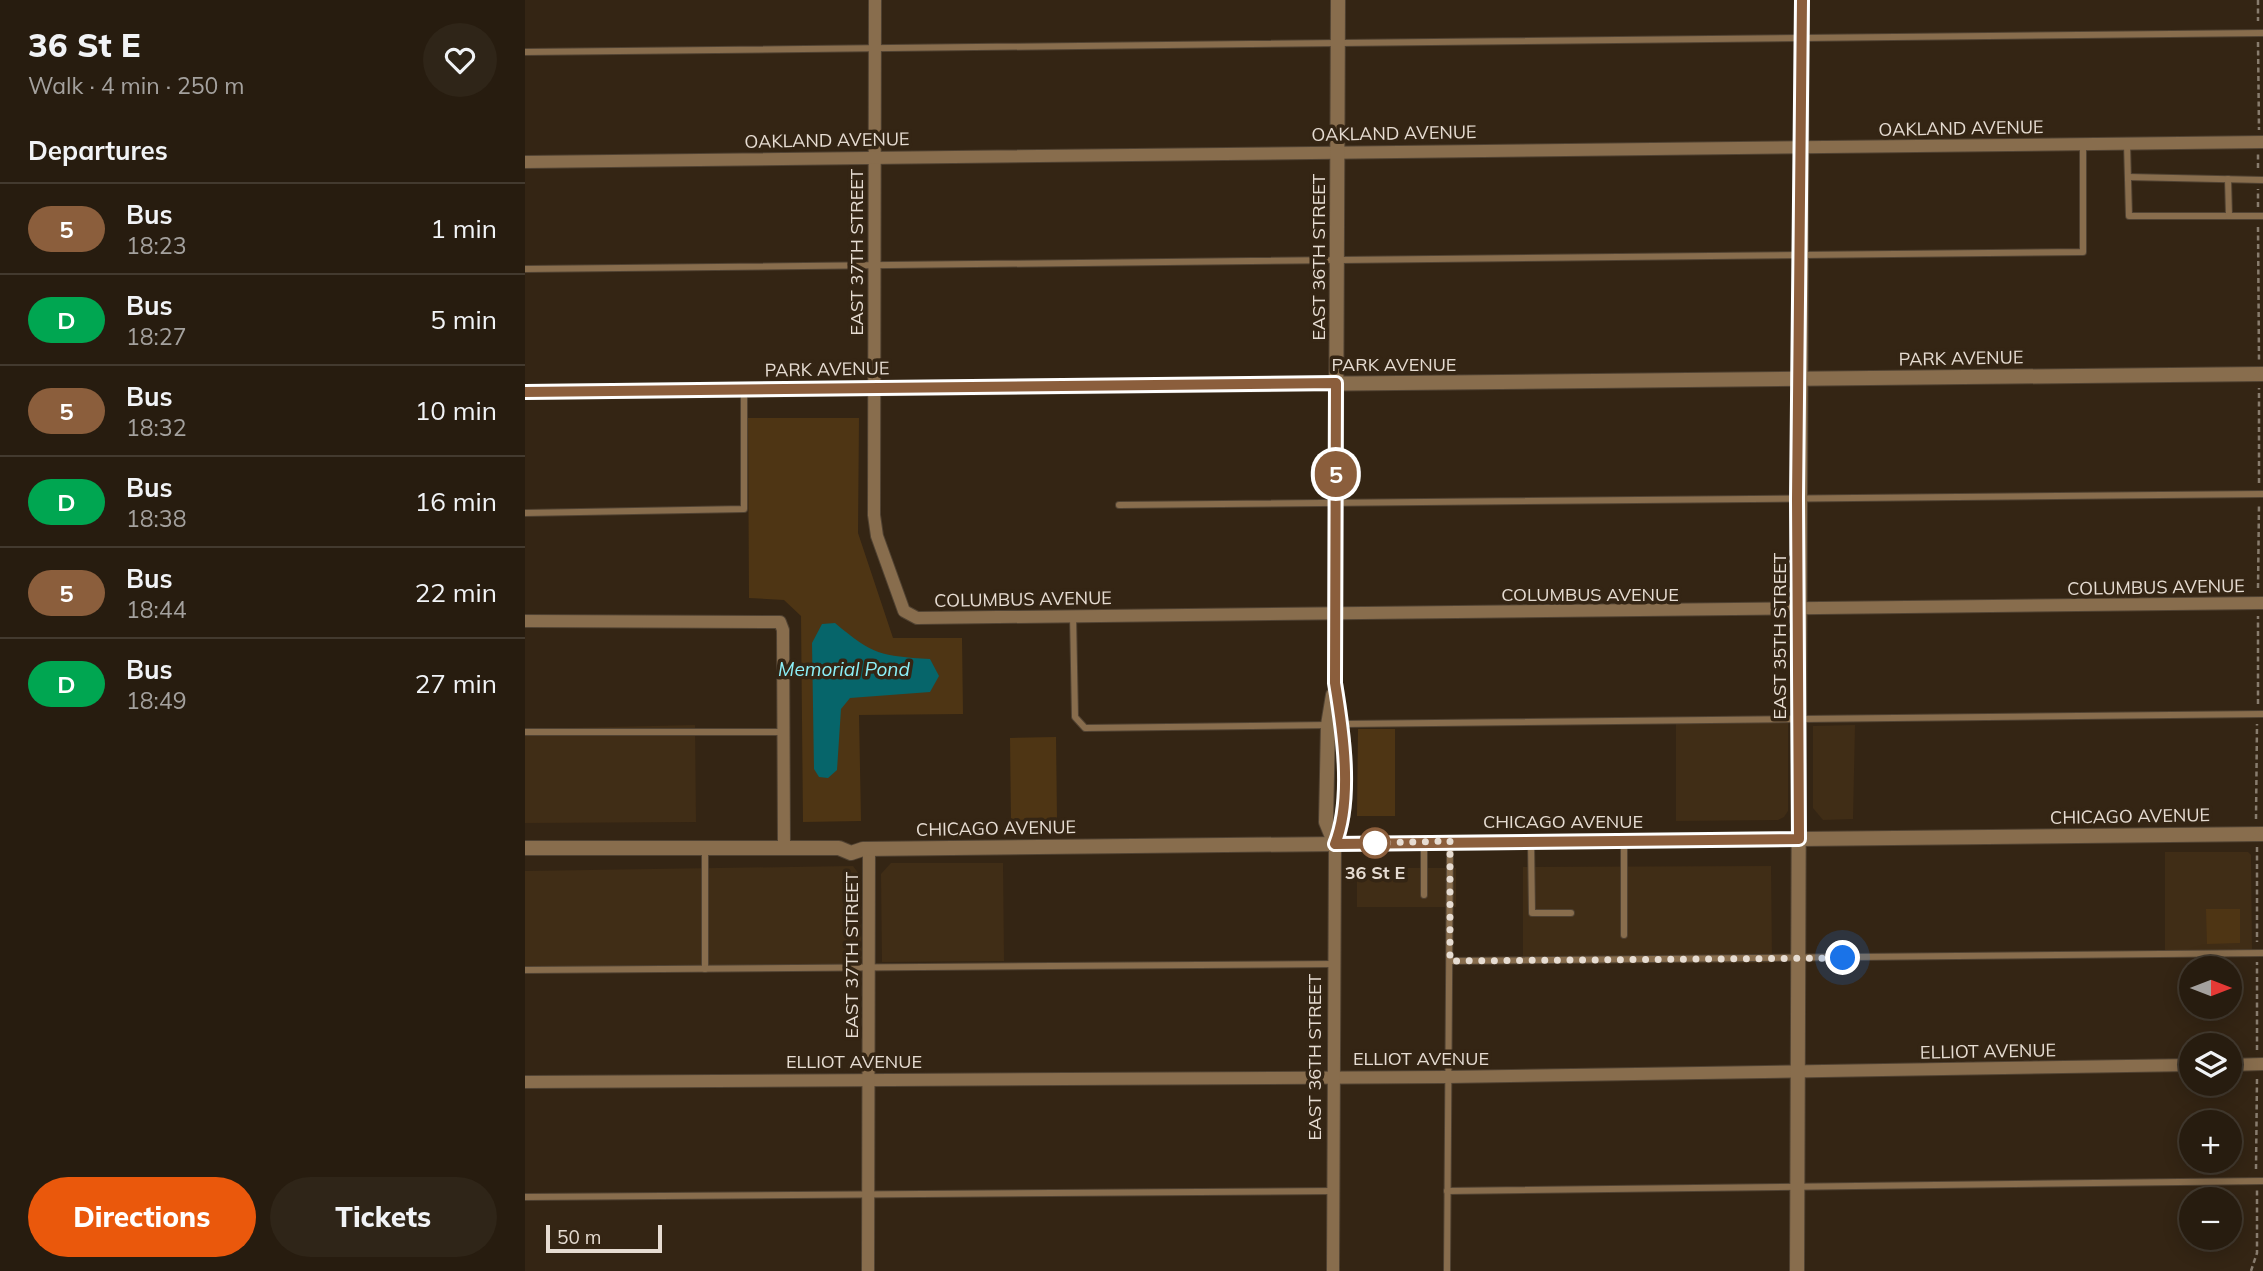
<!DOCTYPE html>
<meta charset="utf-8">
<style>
body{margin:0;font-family:Mulish,sans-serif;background:#2f2518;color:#f1f3f6;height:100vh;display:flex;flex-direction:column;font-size:26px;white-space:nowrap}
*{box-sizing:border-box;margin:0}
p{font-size:23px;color:#a4a19e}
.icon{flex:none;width:38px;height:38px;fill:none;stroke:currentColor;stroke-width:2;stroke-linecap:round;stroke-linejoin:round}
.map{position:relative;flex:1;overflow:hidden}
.drawer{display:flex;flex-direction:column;background:#271c0f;width:525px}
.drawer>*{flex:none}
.badge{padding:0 14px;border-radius:23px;font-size:24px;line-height:46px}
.needle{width:46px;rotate:90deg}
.fabs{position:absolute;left:1654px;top:956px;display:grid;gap:14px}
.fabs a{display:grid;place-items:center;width:63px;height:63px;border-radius:50%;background:#271c0f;box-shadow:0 4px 18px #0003,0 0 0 2px #433a2f;font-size:35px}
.scale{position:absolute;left:21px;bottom:18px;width:116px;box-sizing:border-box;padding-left:7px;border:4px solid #e6dcd2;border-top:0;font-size:19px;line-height:24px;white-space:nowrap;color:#e6dcd2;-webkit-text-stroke:5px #342514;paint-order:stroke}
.you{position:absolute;width:35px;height:35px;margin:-18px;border:5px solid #fff;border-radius:50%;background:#1a73e8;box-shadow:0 0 0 10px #1a73e833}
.map>.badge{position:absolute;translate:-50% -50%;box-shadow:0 0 0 4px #fff}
h2{padding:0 28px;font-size:26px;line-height:63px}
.round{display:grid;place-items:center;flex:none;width:74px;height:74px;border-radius:37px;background:#2f2518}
.headline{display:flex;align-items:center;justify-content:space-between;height:119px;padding:0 28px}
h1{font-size:33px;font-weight:800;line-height:52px}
.button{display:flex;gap:14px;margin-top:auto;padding:14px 28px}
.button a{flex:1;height:80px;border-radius:42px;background:#ea580c;color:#fff;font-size:28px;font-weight:800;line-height:80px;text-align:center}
.button a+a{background:#2f2518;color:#f1f3f6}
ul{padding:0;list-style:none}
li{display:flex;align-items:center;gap:21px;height:91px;padding:0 28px;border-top:2px solid #433a2f}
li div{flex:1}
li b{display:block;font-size:26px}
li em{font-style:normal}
li .badge{min-width:77px;font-weight:700;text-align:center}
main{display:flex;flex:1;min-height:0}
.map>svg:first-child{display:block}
.built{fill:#402d16}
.green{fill:#4e3514}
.water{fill:#06656a}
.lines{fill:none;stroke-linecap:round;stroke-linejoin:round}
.service-casing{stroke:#504232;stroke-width:8}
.minor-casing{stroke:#504232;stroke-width:14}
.tertiary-casing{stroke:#504232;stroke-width:16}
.path{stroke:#887c6e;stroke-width:2.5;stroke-dasharray:5 3.5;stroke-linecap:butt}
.service{stroke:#886d4d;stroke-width:6}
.minor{stroke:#886d4d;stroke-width:12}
.tertiary{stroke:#886d4d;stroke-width:14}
.line-casing{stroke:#fff;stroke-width:16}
.line{stroke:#8b5e3c;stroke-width:10}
.walk{stroke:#e6dcd2;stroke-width:7;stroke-dasharray:0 12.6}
.stop-dot{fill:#fff;stroke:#8b5e3c;stroke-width:3.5}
.labels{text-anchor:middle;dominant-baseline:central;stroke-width:7;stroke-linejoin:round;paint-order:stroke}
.street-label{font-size:18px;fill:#e6dcd2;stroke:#342514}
.stop-label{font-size:18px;font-weight:bold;fill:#e6dcd2;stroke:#342514}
.water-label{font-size:19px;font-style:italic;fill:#8cf0f8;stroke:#342514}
</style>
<main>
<section class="drawer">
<div class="headline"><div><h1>36 St E</h1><p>Walk · 4 min · 250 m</p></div><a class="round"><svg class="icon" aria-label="heart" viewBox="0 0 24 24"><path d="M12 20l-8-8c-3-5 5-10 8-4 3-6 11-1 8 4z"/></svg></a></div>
<h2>Departures</h2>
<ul>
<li><span class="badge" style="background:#8b5e3c;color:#fff">5</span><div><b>Bus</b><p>18:23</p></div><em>1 min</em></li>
<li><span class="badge" style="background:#00a651;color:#fff">D</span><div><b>Bus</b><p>18:27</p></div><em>5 min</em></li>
<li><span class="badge" style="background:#8b5e3c;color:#fff">5</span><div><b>Bus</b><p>18:32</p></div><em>10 min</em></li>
<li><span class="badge" style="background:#00a651;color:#fff">D</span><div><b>Bus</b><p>18:38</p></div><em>16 min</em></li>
<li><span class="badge" style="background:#8b5e3c;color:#fff">5</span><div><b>Bus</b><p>18:44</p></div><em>22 min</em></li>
<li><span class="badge" style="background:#00a651;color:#fff">D</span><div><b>Bus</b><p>18:49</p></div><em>27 min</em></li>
</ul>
<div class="button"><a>Directions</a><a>Tickets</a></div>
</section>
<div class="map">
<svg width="1738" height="1271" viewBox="0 0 1738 1271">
<rect width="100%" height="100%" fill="#342514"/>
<!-- built -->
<g class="built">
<path d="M 1263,721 L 1263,811 L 1259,817 L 1253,820 L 1151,821 L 1151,722 Z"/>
<path d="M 170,725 L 171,822 L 0,823 L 0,729 Z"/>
<path d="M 1330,725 L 1328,819 L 1298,820 L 1288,808 L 1288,726 Z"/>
<path d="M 1640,852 L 1723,852 L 1726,855 L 1727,954 L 1640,954 Z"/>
<path d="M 366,863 L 478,863 L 479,961 L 357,962 L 356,874 Z"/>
<path d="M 328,866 L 334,874 L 337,971 L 0,972 L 0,871 Z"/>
<path d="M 1246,866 L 1247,963 L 998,964 L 998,867 Z"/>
<rect x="832" y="868" width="99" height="39"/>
</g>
<!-- green -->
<g class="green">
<path d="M 223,418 L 334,418 L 333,533 L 368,638 L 437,638 L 438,714 L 334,715 L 336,821 L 278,822 L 276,616 L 259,600 L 224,598 Z"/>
<path d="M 833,729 L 870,729 L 870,816 L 832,816 Z"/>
<path d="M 531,737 L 532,819 L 486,820 L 485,738 Z"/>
<path d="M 1681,909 L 1715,909 L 1715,943 L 1682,944 Z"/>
</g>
<!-- water -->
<path class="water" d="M 310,623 C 348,655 356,656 405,659 L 414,676 L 405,692 L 325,698 L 316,709 L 312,770 L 303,778 L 294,777 L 289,769 L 287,643 L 297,624 Z"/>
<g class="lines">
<!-- service casing -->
<g class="service-casing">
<g id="service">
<path d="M 0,52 L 1738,33"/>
<path d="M 1602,144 L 1604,216 L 1738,216"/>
<path d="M 1603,177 L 1738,180"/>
<path d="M 1703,179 L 1704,216"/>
<path d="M 0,269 L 1558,252 L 1558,144"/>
<path d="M 594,505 L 1738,494"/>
<path d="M 0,513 L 219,509 L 219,392"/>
<path d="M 548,616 L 550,717 L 560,728 L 803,725"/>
<path d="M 817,724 L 1738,714"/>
<path d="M 0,732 L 257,732"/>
<path d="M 1006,842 L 1007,913 L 1046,913"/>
<path d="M 1099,842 L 1099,935"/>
<path d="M 899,844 L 899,895"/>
<path d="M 925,961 L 1738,953"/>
<path d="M 180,969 L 180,848"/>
<path d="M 0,970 L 809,964"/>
<path d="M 922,1191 L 1738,1181"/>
<path d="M 0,1197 L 808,1191"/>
<path d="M 922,1271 L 925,843"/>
</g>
</g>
<!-- minor casing -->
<g class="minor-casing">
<g id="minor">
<path d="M 350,0 L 349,515 L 352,536 L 379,611 L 392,618 L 1738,603"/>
<path d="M 0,162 L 1738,142"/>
<path d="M 0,621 L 255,622 L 258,630 L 259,848"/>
<path d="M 1704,1065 L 1738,1064"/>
<path d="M 0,1082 L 922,1077 L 1666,1065"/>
<path d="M 343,1271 L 344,849"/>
<path d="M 808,1271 L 810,844"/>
</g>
</g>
<!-- tertiary casing -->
<g class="tertiary-casing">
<g id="tertiary">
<path d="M 0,392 L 1738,374"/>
<path d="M 808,695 L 803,725 L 801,822 L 810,844"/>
<path d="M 810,844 C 828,799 818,731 810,683 L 813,0"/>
<path d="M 0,848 L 314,848 L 326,853 L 338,849 L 1738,834"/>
<path d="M 1272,1271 L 1277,0"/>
</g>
</g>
<!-- path -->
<g class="path">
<path d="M 1733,0 L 1733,21"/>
<path d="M 1733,42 L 1734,130"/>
<path d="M 1733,168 L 1733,154"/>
<path d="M 1733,207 L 1733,189"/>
<path d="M 1733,227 L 1734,361"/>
<path d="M 1734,483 L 1734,388"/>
<path d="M 1733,588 L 1734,504"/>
<path d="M 1733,704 L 1733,616"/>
<path d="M 1731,819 L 1732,724"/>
<path d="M 1732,847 L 1732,942"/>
<path d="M 1732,1050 L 1732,962"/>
<path d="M 1731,1169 L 1732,1078"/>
<path d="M 1726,1271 L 1732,1253 L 1732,1190"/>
</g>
<!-- service -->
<use href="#service" class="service"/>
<!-- minor -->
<use href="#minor" class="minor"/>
<!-- tertiary -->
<use href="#tertiary" class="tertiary"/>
</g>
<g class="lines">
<!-- line casing -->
<g class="line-casing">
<path id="line" d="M 0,392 L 811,383 L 810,683 C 818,731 828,799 810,844 L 1274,839 L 1272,499 L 1277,0"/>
</g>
<!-- line -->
<use href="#line" class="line"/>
<!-- walk -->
<path class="walk" d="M 850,843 L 925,841 L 925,961 L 1318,958"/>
</g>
<!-- markers -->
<circle class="stop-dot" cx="850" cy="843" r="14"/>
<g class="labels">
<!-- street labels -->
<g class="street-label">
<text transform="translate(1436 128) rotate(-1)">OAKLAND AVENUE</text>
<text transform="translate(869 133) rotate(-1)">OAKLAND AVENUE</text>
<text transform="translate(302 140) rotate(-1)">OAKLAND AVENUE</text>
<text transform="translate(331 252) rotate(-90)">EAST 37TH STREET</text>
<text transform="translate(793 257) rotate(-90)">EAST 36TH STREET</text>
<text transform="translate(1436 358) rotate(-1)">PARK AVENUE</text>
<text x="869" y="364">PARK AVENUE</text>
<text transform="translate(302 369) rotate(-1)">PARK AVENUE</text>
<text transform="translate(1631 587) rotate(-1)">COLUMBUS AVENUE</text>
<text x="1065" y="594">COLUMBUS AVENUE</text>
<text transform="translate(498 599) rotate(-1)">COLUMBUS AVENUE</text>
<text transform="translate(1254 636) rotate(-90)">EAST 35TH STREET</text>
<text transform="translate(1605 816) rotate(-1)">CHICAGO AVENUE</text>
<text x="1038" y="821">CHICAGO AVENUE</text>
<text transform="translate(471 828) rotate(-1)">CHICAGO AVENUE</text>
<text transform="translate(326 955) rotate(-90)">EAST 37TH STREET</text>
<text transform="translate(1463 1051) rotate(-1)">ELLIOT AVENUE</text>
<text transform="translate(789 1057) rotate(-90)">EAST 36TH STREET</text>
<text x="896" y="1058">ELLIOT AVENUE</text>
<text x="329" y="1061">ELLIOT AVENUE</text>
</g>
<!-- stop labels -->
<g class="stop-label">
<text x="850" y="872">36 St E</text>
</g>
<!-- water labels -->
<g class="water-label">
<text x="319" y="669">Memorial Pond</text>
</g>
</g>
</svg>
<div class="fabs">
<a><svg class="needle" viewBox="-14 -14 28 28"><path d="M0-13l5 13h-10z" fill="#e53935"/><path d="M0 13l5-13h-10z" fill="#a4a19e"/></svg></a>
<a><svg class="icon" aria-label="layers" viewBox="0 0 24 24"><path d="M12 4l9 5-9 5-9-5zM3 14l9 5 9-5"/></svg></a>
<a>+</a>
<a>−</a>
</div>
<div class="scale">50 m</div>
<div class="you" style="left:1318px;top:958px"></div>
<b class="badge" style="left:811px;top:474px;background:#8b5e3c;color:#fff">5</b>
</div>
</main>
